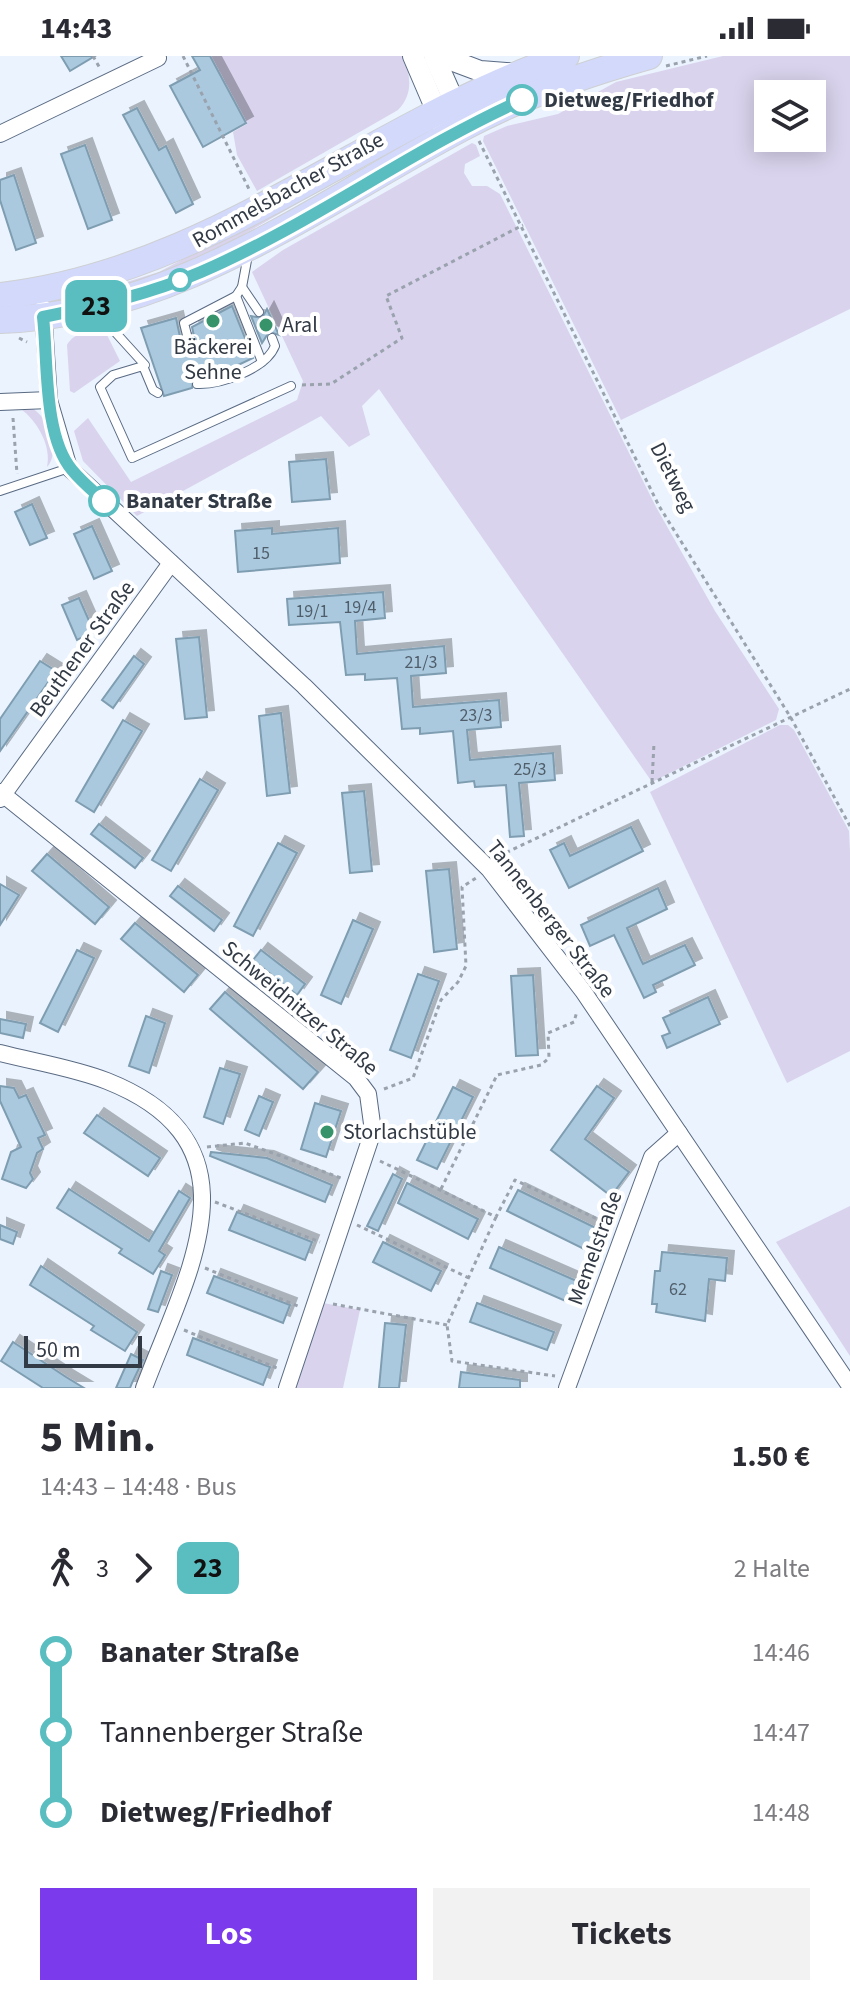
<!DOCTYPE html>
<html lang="de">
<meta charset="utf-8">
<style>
body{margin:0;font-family:"Source Sans 3",sans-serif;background:#f2f2f3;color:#2b2b33;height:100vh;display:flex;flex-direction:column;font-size:30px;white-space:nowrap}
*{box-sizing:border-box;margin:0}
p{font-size:26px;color:#7c7c81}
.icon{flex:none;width:44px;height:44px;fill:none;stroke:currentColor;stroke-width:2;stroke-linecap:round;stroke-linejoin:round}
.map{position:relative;height:1332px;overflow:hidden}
.panel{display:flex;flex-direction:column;background:#fff;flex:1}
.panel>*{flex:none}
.badge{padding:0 16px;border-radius:12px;font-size:28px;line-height:52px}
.buttons{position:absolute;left:754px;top:24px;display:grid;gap:16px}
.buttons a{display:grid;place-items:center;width:72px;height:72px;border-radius:0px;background:#fff;box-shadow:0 4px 20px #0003;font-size:40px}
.scale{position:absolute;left:24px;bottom:20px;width:118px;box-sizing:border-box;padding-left:8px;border:4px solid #323a45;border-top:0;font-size:22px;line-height:28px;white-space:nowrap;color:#323a45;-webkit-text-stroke:6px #fff;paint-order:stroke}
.map>.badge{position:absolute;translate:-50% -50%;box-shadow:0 0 0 4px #fff}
.legs{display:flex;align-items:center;gap:12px;height:88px;padding:0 40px;font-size:26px}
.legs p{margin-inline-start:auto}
.headline{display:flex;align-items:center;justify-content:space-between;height:136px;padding:0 40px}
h1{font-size:44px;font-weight:700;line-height:60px}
.primary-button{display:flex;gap:16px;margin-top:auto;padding:16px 40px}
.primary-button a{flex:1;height:92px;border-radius:0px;background:#7c3aed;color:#fff;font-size:32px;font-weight:700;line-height:92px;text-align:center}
.primary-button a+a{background:#f2f2f3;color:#2b2b33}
ul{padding:0 40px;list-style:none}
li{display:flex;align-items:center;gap:28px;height:80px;font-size:30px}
li i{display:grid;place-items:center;width:12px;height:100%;margin:0 10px;background:currentColor}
li i::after{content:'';width:20px;height:20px;margin:-10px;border:6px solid;border-radius:50%;background:#fff}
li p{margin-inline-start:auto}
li:first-child i{background:linear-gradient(#0000 50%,currentColor 0)}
li:last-child i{background:linear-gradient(currentColor 50%,#0000 0)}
.status{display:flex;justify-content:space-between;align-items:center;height:56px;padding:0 40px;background:#fff;direction:ltr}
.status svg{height:22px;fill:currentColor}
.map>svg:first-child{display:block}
.green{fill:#d9d3ed;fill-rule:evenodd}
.building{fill:#aac9de;stroke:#7f9db1;stroke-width:2;filter:url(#shadow)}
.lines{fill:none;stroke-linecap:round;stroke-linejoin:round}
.service-casing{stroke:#596a83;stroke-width:10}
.minor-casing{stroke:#596a83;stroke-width:18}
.tertiary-casing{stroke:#596a83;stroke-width:22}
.primary-casing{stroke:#ced0d2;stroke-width:28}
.path{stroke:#99a2ad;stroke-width:3;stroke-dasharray:4 4;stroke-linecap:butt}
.service{stroke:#fff;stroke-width:8}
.minor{stroke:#fff;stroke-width:16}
.tertiary{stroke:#fff;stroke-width:20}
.primary{stroke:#d3d9fa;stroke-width:26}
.line-1-casing{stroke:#fff;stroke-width:18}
.line-1{stroke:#5abec1;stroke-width:12}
.stop-1-dot{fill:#fff;stroke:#5abec1;stroke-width:4}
.poi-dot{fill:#37936a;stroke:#fff;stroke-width:3}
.labels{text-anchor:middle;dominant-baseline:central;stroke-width:8;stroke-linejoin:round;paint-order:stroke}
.number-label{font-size:18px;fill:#505e6b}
.stop-label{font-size:22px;font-weight:bold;fill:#323a45;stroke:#fff;text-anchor:start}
.street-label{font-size:22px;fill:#323a45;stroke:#fff}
.poi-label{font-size:22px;fill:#323a45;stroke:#fff;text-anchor:start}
</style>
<div class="status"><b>14:43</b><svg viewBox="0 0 49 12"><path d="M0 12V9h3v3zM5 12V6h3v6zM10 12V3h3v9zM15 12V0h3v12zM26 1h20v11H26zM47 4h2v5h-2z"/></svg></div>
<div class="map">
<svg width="850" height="1332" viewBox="0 0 850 1332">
<defs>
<filter id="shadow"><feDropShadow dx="7" dy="-7" stdDeviation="0" flood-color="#0004"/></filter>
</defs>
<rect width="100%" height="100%" fill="#eaf3fe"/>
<!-- green -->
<g class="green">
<path d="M 211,0 L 404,0 C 410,20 414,37 398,54 L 257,135 L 237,99 L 233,76 L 247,68 Z"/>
<path d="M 723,0 L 850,0 L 850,253 L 621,364 L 483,85 L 484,80 L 507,70 L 558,58 L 616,26 ZM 812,38 L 812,82 L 768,82 L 768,38 Z"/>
<path d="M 430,71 L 180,215 L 62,246 L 159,216 Z"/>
<path d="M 472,87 L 476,89 L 480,100 L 465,108 L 464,117 L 472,130 L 487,130 L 500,138 L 656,451 L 715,555 L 779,653 L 776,664 L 652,726 L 379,333 L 362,350 L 370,379 L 349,391 L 321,360 L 137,460 L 83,405 L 74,375 L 88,362 L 131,426 L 297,344 L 303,325 L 252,216 L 283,194 Z"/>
<path d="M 104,273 L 120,305 L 74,337 L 70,335 L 67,289 C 75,275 90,276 104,273 Z"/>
<path d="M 21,353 L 33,353 C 48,361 61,397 47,411 C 52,390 37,365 21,353 Z"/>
<path d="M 780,669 L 788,669 L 794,674 L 849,775 L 850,796 L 850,995 L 787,1027 L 650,736 Z"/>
<path d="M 850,1150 L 850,1300 L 776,1186 Z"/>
<path d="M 318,1246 L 360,1254 L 343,1332 L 290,1332 Z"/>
</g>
<!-- building -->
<g class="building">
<path d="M 61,0 L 95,0 L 70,15 Z"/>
<path d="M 192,0 L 210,0 L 246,67 L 203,91 L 170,30 L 200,14 Z"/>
<path d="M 137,52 L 159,94 L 166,90 L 193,148 L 176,157 L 123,59 Z"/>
<path d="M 85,89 L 112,164 L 88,173 L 61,98 Z"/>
<path d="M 14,119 L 36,187 L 16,194 L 0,144 L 0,124 Z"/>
<path d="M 232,250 L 253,302 L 217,319 L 194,322 L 192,332 L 164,340 L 141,272 L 176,262 L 180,281 L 188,286 L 194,280 L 192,271 Z"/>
<path d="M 267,253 L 279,279 L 269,276 L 262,287 L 251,260 L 262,262 Z"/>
<path d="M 326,403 L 330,443 L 292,446 L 289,406 Z"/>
<path d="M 32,448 L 47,482 L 30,489 L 15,456 Z"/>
<path d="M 92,470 L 112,515 L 94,523 L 74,478 Z"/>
<path d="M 272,472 L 272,478 L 338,472 L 340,507 L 238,516 L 235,475 Z"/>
<path d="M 383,536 L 385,562 L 355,565 L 357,598 L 444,590 L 446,617 L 411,620 L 413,651 L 499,644 L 501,671 L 467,674 L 470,704 L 553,697 L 555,724 L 519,727 L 524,780 L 510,781 L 506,729 L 475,731 L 474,725 L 458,727 L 453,675 L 420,678 L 420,672 L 402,673 L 397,622 L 365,624 L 365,618 L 346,619 L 340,566 L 289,569 L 287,543 Z"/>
<path d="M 79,542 L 94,576 L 77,584 L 62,549 Z"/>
<path d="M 199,581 L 207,661 L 185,663 L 176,583 Z"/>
<path d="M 134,600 L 144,608 L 113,652 L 102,644 Z"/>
<path d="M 40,605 L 56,615 L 0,695 L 0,663 Z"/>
<path d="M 281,657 L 290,737 L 267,740 L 259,660 Z"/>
<path d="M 123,664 L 142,675 L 94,756 L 76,745 Z"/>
<path d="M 200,723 L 218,734 L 171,815 L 152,804 Z"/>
<path d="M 364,735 L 372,815 L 350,817 L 342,737 Z"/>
<path d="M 99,768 L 143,802 L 135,812 L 91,778 Z"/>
<path d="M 631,771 L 643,795 L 569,832 L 550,794 L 564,787 L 570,800 Z"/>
<path d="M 278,787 L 297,797 L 253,880 L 234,870 Z"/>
<path d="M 47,798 L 109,851 L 95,868 L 32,815 Z"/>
<path d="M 449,813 L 457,893 L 434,896 L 426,815 Z"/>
<path d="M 0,828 L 19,839 L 0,869 Z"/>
<path d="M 178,830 L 222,864 L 214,875 L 170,840 Z"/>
<path d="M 658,832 L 667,853 L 627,872 L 641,904 L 643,908 L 685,889 L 695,909 L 653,929 L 656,936 L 644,942 L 614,879 L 590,890 L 581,869 Z"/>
<path d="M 353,864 L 373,873 L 341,948 L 321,939 Z"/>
<path d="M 135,867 L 198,919 L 184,936 L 121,883 Z"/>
<path d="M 77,894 L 94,902 L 58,976 L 40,967 Z"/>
<path d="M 261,894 L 305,928 L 297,939 L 253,904 Z"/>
<path d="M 418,918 L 439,925 L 411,1002 L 390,994 Z"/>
<path d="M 533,919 L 538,999 L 516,1000 L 511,920 Z"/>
<path d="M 225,936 L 318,1016 L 303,1033 L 210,953 Z"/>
<path d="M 708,941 L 720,968 L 667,992 L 662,980 L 670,977 L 663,962 Z"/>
<path d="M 146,960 L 165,967 L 149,1017 L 129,1010 Z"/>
<path d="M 0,963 L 26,968 L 23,982 L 0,977 Z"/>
<path d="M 220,1012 L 240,1018 L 223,1068 L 204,1061 Z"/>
<path d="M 0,1030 L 14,1032 L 19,1042 L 26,1039 L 45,1079 L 38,1082 L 43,1093 L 37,1097 L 30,1117 L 33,1123 L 26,1132 L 2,1123 L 11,1096 L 21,1091 L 0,1045 Z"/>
<path d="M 597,1030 L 614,1042 L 585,1083 L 629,1116 L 611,1140 L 551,1094 Z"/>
<path d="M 453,1031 L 473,1041 L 437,1113 L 417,1104 Z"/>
<path d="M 259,1040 L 273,1046 L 259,1080 L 245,1074 Z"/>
<path d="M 315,1047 L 341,1055 L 326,1101 L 301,1093 Z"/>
<path d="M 97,1059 L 160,1102 L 148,1120 L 84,1077 Z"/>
<path d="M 211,1096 L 267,1102 L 332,1129 L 325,1146 L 210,1100 Z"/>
<path d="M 393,1118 L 402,1123 L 378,1175 L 367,1170 Z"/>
<path d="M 407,1127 L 478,1163 L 468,1183 L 398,1147 Z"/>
<path d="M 69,1133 L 149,1185 L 179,1135 L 190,1142 L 159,1195 L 165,1199 L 153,1218 L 119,1197 L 122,1193 L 57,1152 Z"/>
<path d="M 518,1134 L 604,1176 L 594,1198 L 507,1155 Z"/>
<path d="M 237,1156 L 312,1186 L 305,1204 L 229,1174 Z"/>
<path d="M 0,1169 L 17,1176 L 13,1188 L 0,1183 Z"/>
<path d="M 383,1186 L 441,1215 L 431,1235 L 373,1206 Z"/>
<path d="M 499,1191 L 579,1226 L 570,1247 L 490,1212 Z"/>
<path d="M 662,1196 L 727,1202 L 725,1225 L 709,1223 L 705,1265 L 656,1256 L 657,1248 L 652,1248 L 655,1215 L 660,1215 Z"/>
<path d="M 41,1210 L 137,1276 L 125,1295 L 91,1274 L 94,1270 L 30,1229 Z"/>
<path d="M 161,1215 L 172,1219 L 158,1256 L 148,1253 Z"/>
<path d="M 214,1220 L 290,1249 L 283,1267 L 207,1237 Z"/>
<path d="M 477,1247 L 554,1276 L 547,1294 L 470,1266 Z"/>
<path d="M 385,1267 L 406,1269 L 399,1332 L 379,1332 Z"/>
<path d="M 193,1282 L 270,1311 L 263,1329 L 187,1299 Z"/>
<path d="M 13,1286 L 66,1321 L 84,1332 L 43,1332 L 1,1305 Z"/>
<path d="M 131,1298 L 143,1304 L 132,1327 L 130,1332 L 116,1332 Z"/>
<path d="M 461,1316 L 520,1324 L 520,1332 L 459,1332 Z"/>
</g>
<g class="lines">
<!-- service casing -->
<g class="service-casing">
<g id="service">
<path d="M 242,231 L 259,256"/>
<path d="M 236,240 L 262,306"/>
<path d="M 96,255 L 145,309"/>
<path d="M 187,279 L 184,267 L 236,240 L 242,231 L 248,199"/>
<path d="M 197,328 C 220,329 266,313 275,290 L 272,282"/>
<path d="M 158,337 L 153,334 L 143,310 L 113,319 L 100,331 L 132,402 L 291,330"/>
<path d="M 0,435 L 69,412"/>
</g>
</g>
<!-- minor casing -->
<g class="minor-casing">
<g id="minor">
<path d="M 0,78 L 158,2"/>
<path d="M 43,252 L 49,344 L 69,412 L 304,630 L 489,813 L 583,935 L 850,1330"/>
<path d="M 0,346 L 49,344"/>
<path d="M 0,736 L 356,1022 L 368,1038 L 373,1075 L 287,1332"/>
<path d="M 0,743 L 171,507"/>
<path d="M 0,997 C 35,1006 74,1012 107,1025 C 266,1088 187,1217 144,1332"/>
<path d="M 567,1332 L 652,1101 L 679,1077"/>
</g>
</g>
<!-- tertiary casing -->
<g class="tertiary-casing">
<g id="tertiary">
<path d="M 413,0 L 443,70"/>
<path d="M 434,0 L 460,59"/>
<path d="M 440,0 L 480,15 L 519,18"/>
</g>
</g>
<!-- primary casing -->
<g class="primary-casing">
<g id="primary">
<path d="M 0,240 C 212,216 369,68 566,0"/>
<path d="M 0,264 C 173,259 315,150 462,72 C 521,40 585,18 649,0"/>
</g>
</g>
<!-- path -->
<g class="path">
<path d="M 93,0 L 101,14"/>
<path d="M 183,0 L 249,133"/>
<path d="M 666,10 L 707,0"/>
<path d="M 479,85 L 659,450 L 791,662 L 850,770"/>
<path d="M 19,282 L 27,286"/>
<path d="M 302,329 L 331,328 L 402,282 L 386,240 L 523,169"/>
<path d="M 13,362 L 17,418"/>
<path d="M 652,726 L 654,687"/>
<path d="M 499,800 L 850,633"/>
<path d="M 384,1033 L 413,1022 L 441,944 L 458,926 L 466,910 L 462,831 L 476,822"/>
<path d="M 207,1091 L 245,1087 L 341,1122"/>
<path d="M 380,1105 L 496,1161 L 515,1124 L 610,1169"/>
<path d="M 441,1133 L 497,1019 L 541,1009 L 549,1002 L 548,977 L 574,966 L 577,955"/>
<path d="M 215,1146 L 320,1186"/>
<path d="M 496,1161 L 447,1269 L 452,1305 L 555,1320"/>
<path d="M 357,1169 L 469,1222"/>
<path d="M 205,1212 L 298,1250"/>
<path d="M 333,1248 L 447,1269"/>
<path d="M 184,1274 L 277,1312"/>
</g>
<!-- service -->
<use href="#service" class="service"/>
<!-- minor -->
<use href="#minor" class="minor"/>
<!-- tertiary -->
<use href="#tertiary" class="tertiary"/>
<!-- primary -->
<use href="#primary" class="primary"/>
</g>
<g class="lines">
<!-- line-1 casing -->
<g class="line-1-casing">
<path id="line-1" d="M 104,445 C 93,435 81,425 72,414 C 43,380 48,303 43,261 C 97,250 150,238 201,216 C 312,168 411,94 522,44"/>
</g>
<!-- line-1 -->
<use href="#line-1" class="line-1"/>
</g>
<!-- markers -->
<g class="stop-1-dot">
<circle cx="522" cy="44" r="14"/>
<circle cx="180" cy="224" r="10"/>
<circle cx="104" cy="445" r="14"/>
</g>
<g class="poi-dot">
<circle cx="213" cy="265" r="8"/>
<circle cx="266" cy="269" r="8"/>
<circle cx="327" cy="1076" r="8"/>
</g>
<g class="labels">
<!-- number labels -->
<g class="number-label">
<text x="261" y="497">15</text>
<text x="360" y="551">19/4</text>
<text x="312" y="555">19/1</text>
<text x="421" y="606">21/3</text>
<text x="476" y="659">23/3</text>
<text x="530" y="713">25/3</text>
<text x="678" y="1233">62</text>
</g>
<!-- stop labels -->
<g class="stop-label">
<text x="544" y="44">Dietweg/Friedhof</text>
<text x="126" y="445">Banater Straße</text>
</g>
<!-- street labels -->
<g class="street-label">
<text transform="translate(288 134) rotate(-29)">Rommelsbacher Straße</text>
<text transform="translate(673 421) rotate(63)">Dietweg</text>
<text transform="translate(82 593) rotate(-54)">Beuthener Straße</text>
<text transform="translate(551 863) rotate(52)">Tannenberger Straße</text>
<text transform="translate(300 952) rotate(40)">Schweidnitzer Straße</text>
<text transform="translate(595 1192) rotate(-70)">Memelstraße</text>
</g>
<!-- poi labels -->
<g class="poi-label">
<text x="282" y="269">Aral</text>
<text x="213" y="291" text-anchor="middle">Bäckerei<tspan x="213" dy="25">Sehne</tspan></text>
<text x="343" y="1076">Storlachstüble</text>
</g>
</g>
</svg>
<div class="buttons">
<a><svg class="icon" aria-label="layers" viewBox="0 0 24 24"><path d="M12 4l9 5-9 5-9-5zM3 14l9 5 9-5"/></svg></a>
</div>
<div class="scale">50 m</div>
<b class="badge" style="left:96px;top:250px;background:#5abec1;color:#111">23</b>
</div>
<section class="panel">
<div class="headline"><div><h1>5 Min.</h1><p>14:43 – 14:48 · Bus</p></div><b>1.50 €</b></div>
<div class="legs"><svg class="icon" aria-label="walk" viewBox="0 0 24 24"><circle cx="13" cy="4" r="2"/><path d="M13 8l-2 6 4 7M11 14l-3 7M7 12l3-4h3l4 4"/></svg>3<svg class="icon" aria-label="forward" viewBox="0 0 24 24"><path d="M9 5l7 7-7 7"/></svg><b class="badge" style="background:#5abec1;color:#111">23</b><p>2 Halte</p></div>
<ul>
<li><i style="color:#5abec1"></i><b>Banater Straße</b><p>14:46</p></li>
<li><i style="color:#5abec1"></i><span>Tannenberger Straße</span><p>14:47</p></li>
<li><i style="color:#5abec1"></i><b>Dietweg/Friedhof</b><p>14:48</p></li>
</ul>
<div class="primary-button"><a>Los</a><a>Tickets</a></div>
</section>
